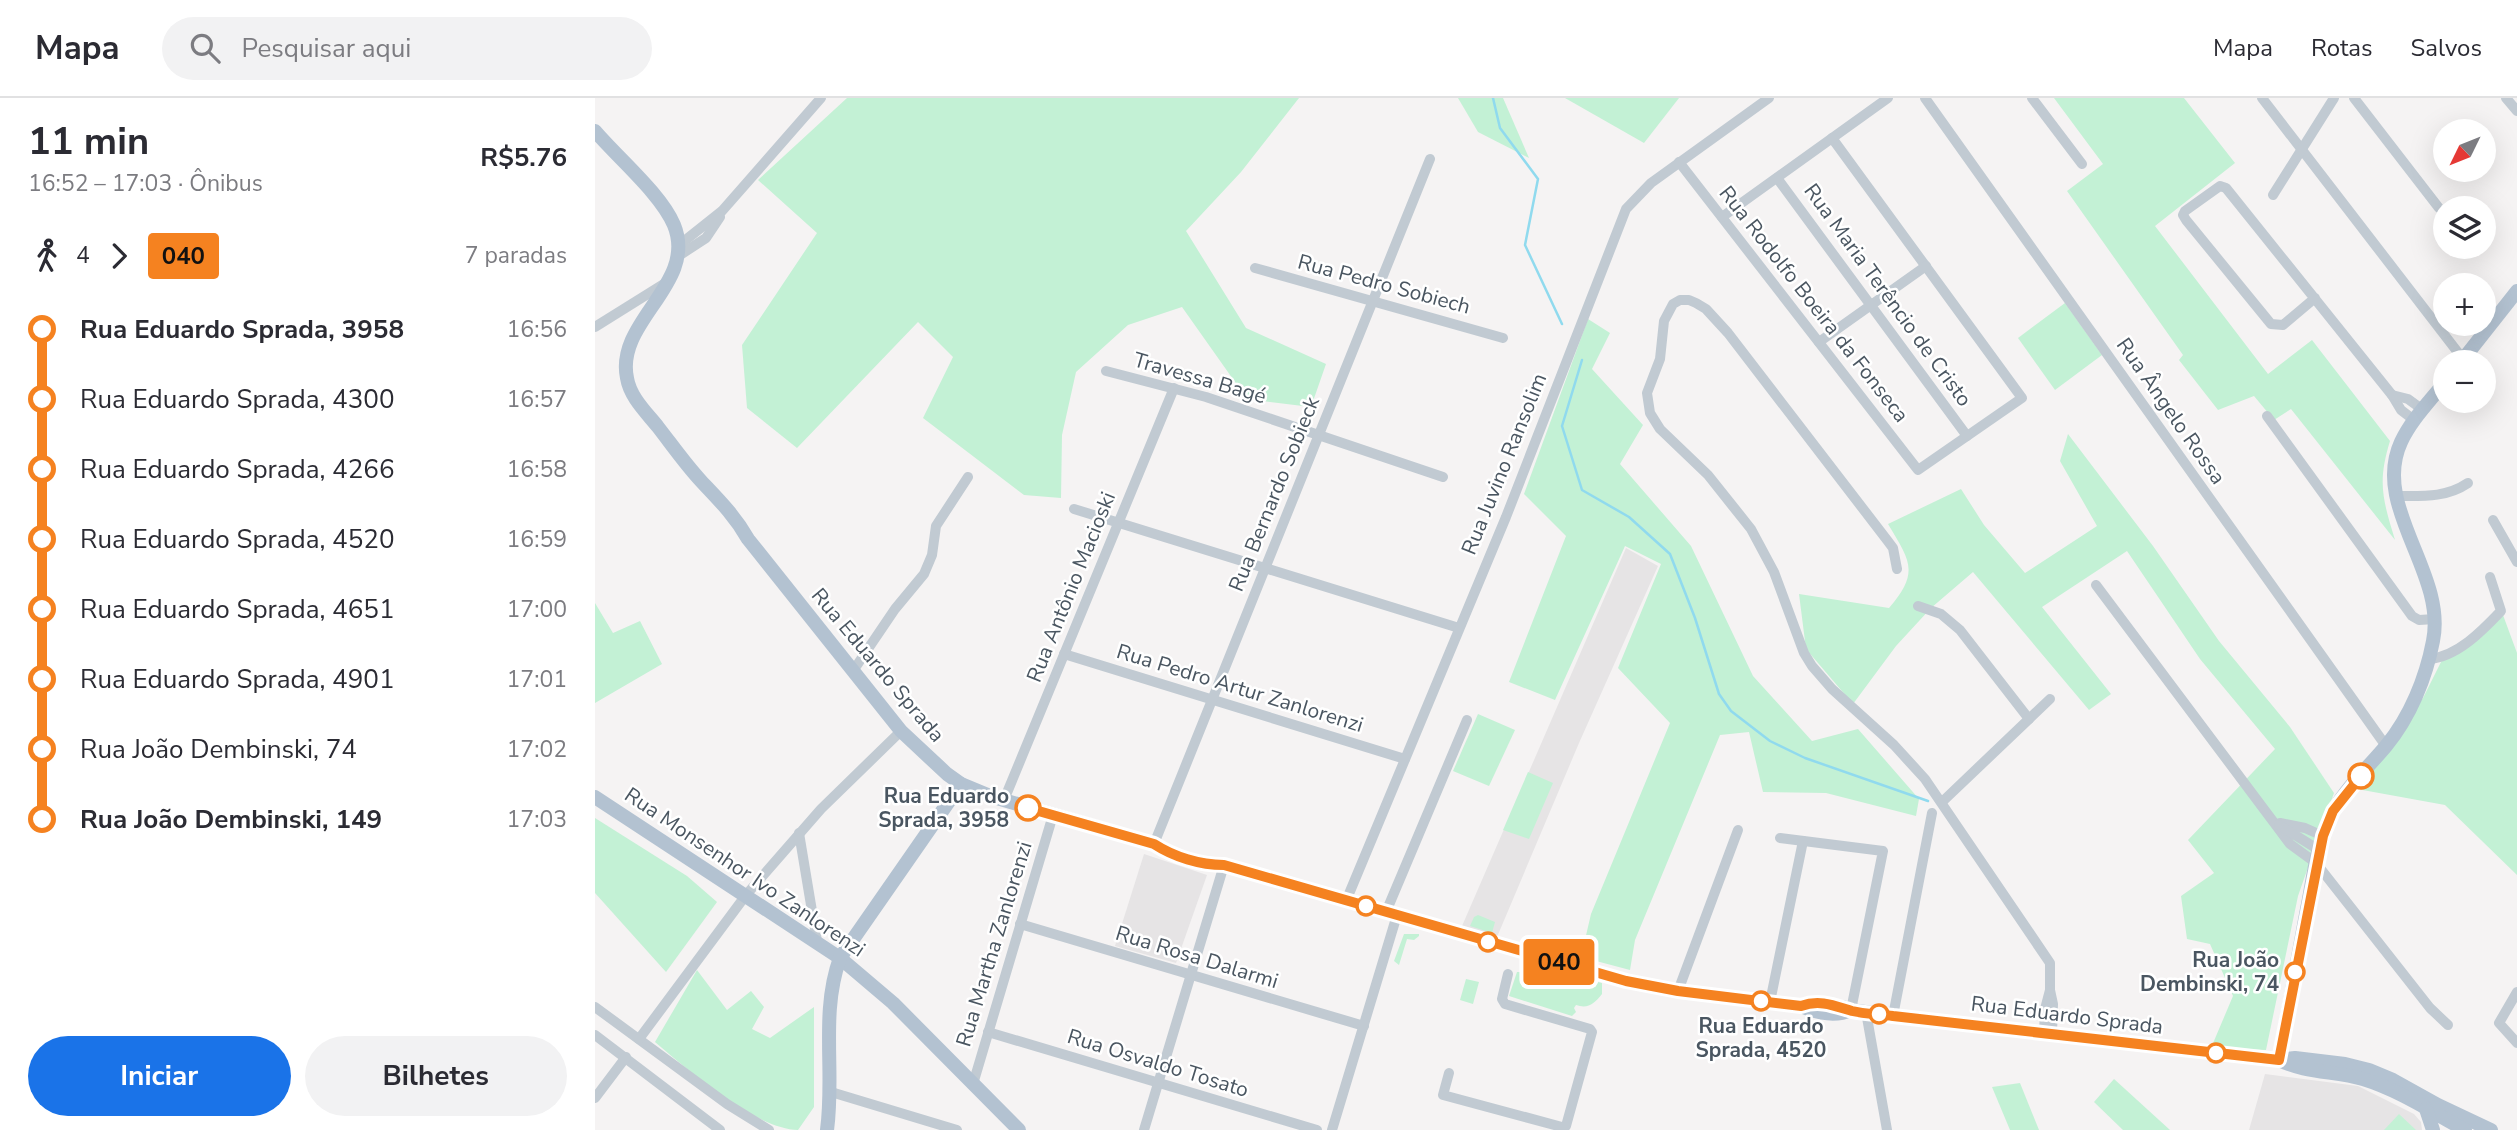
<!DOCTYPE html>
<html lang="pt">
<meta charset="utf-8">
<style>
body{margin:0;font-family:"Nunito Sans",sans-serif;background:#f2f2f3;color:#2b2b33;height:100vh;display:flex;flex-direction:column;font-size:26px;white-space:nowrap}
*{box-sizing:border-box;margin:0}
p{font-size:23px;color:#7c7c81}
.icon{flex:none;width:38px;height:38px;fill:none;stroke:currentColor;stroke-width:2;stroke-linecap:round;stroke-linejoin:round}
.map{position:relative;flex:1;overflow:hidden}
.panel{display:flex;flex-direction:column;background:#fff;width:595px}
.panel>*{flex:none}
.badge{padding:0 14px;border-radius:5px;font-size:24px;line-height:46px}
.needle{width:46px;rotate:227deg}
.buttons{position:absolute;left:1838px;top:21px;display:grid;gap:14px}
.buttons a{display:grid;place-items:center;width:63px;height:63px;border-radius:50%;background:#fff;box-shadow:0 7px 28px #0002;font-size:35px}
.map>.badge{position:absolute;translate:-50% -50%;box-shadow:0 0 0 4px #fff}
.legs{display:flex;align-items:center;gap:10px;height:77px;padding:0 28px;font-size:23px}
.legs p{margin-inline-start:auto}
.summary{display:flex;align-items:center;justify-content:space-between;height:119px;padding:0 28px}
h1{font-size:38px;font-weight:700;line-height:52px}
.primary-button{display:flex;gap:14px;margin-top:auto;padding:14px 28px}
.primary-button a{flex:1;height:80px;border-radius:42px;background:#1a73e8;color:#fff;font-size:28px;font-weight:700;line-height:80px;text-align:center}
.primary-button a+a{background:#f2f2f3;color:#2b2b33}
ul{padding:0 28px;list-style:none}
li{display:flex;align-items:center;gap:24px;height:70px;font-size:26px}
li i{display:grid;place-items:center;width:10px;height:100%;margin:0 9px;background:currentColor}
li i::after{content:'';width:18px;height:18px;margin:-9px;border:5px solid;border-radius:50%;background:#fff}
li p{margin-inline-start:auto}
li:first-child i{background:linear-gradient(#0000 50%,currentColor 0)}
li:last-child i{background:linear-gradient(currentColor 50%,#0000 0)}
header{display:flex;align-items:center;gap:42px;box-sizing:border-box;height:98px;padding:0 35px;background:#fff;border-bottom:2px solid #e1e1e2}
header strong{font-size:33px}
nav{display:flex;gap:38px;margin-inline-start:auto;font-size:24px}
.search{width:490px;height:63px;background:#f2f2f3;display:flex;align-items:center;gap:18px;box-sizing:border-box;padding:0 24px;border-radius:38px;color:#7c7c81;font-size:26px}
main{display:flex;flex:1;min-height:0}
.map>svg:first-child{display:block}
.education{fill:#e6e4e5}
.green{fill:#c3f1d5}
.lines{fill:none;stroke-linecap:round;stroke-linejoin:round}
.stream{stroke:#90daee;stroke-width:2.5}
.minor{stroke:#c1cad2;stroke-width:10}
.major{stroke:#b3c2d1;stroke-width:14}
.line-1-casing{stroke:#fff;stroke-width:16}
.line-1{stroke:#f58220;stroke-width:10}
.stop-1-dot{fill:#fff;stroke:#f58220;stroke-width:3.5}
.labels{text-anchor:middle;dominant-baseline:central;stroke-width:5;stroke-linejoin:round;paint-order:stroke}
.street-label{font-size:21px;fill:#4a5661;stroke:#fff}
.stop-label{font-size:21px;font-weight:bold;fill:#4a5661;stroke:#fff;text-anchor:end}
</style>
<header>
<strong>Mapa</strong>
<div class="search"><svg class="icon" aria-label="search" viewBox="0 0 24 24"><circle cx="10" cy="10" r="6"/><path d="M15 15l6 6"/></svg>Pesquisar aqui</div>
<nav><a>Mapa</a><a>Rotas</a><a>Salvos</a></nav>
</header>
<main>
<section class="panel">
<div class="summary"><div><h1>11 min</h1><p>16:52 – 17:03 · Ônibus</p></div><b>R$5.76</b></div>
<div class="legs"><svg class="icon" aria-label="walk" viewBox="0 0 24 24"><circle cx="13" cy="4" r="2"/><path d="M13 8l-2 6 4 7M11 14l-3 7M7 12l3-4h3l4 4"/></svg>4<svg class="icon" aria-label="forward" viewBox="0 0 24 24"><path d="M9 5l7 7-7 7"/></svg><b class="badge" style="background:#f58220;color:#111">040</b><p>7 paradas</p></div>
<ul>
<li><i style="color:#f58220"></i><b>Rua Eduardo Sprada, 3958</b><p>16:56</p></li>
<li><i style="color:#f58220"></i><span>Rua Eduardo Sprada, 4300</span><p>16:57</p></li>
<li><i style="color:#f58220"></i><span>Rua Eduardo Sprada, 4266</span><p>16:58</p></li>
<li><i style="color:#f58220"></i><span>Rua Eduardo Sprada, 4520</span><p>16:59</p></li>
<li><i style="color:#f58220"></i><span>Rua Eduardo Sprada, 4651</span><p>17:00</p></li>
<li><i style="color:#f58220"></i><span>Rua Eduardo Sprada, 4901</span><p>17:01</p></li>
<li><i style="color:#f58220"></i><span>Rua João Dembinski, 74</span><p>17:02</p></li>
<li><i style="color:#f58220"></i><b>Rua João Dembinski, 149</b><p>17:03</p></li>
</ul>
<div class="primary-button"><a>Iniciar</a><a>Bilhetes</a></div>
</section>
<div class="map">
<svg width="1922" height="1032" viewBox="0 0 1922 1032">
<rect width="100%" height="100%" fill="#f5f3f3"/>
<!-- education -->
<g class="education">
<path d="M 1031,450 L 1063,468 L 984,645 L 902,839 L 867,828 Z"/>
<path d="M 549,756 L 612,777 L 581,865 L 520,848 Z"/>
<path d="M 1670,976 L 1763,988 L 1819,1016 L 1826,1024 L 1827,1032 L 1654,1032 Z"/>
</g>
<!-- green -->
<g class="green">
<path d="M 252,0 L 704,0 L 646,74 L 591,133 L 651,230 L 731,266 L 716,309 L 652,301 L 587,209 L 533,227 L 481,274 L 467,337 L 466,400 L 429,397 L 328,320 L 358,259 L 323,224 L 202,350 L 152,310 L 147,247 L 222,135 L 163,82 Z"/>
<path d="M 863,0 L 908,0 L 934,60 L 883,34 Z"/>
<path d="M 970,0 L 1084,0 L 1049,45 Z"/>
<path d="M 1459,0 L 1589,0 L 1640,65 L 1560,128 L 1673,276 L 1717,242 L 1795,343 C 1782,385 1788,402 1800,442 L 1696,311 L 1679,322 L 1659,298 L 1623,312 L 1584,262 L 1588,257 L 1472,93 L 1508,66 Z"/>
<path d="M 1470,205 L 1507,257 L 1460,292 L 1423,240 Z"/>
<path d="M 993,221 L 1015,235 L 997,271 L 1048,327 L 1025,366 L 1096,448 L 1158,578 L 1217,643 L 1263,631 L 1324,701 L 1321,718 L 1231,695 L 1168,694 L 1154,634 L 1125,637 L 1040,842 L 1035,872 L 986,859 L 996,816 L 1075,625 L 1023,570 L 1066,466 L 1030,448 L 960,602 L 914,584 L 971,438 L 929,396 Z"/>
<path d="M 1473,336 L 1558,448 L 1624,543 L 1695,629 L 1739,695 L 1703,798 L 1671,952 L 1616,950 L 1638,898 L 1615,846 L 1592,841 L 1586,798 L 1619,775 L 1593,742 L 1680,651 L 1605,561 L 1532,453 L 1447,509 L 1516,596 L 1494,612 L 1378,474 L 1336,510 L 1301,548 L 1258,606 L 1211,551 L 1204,496 L 1294,510 C 1325,474 1315,463 1293,426 L 1366,391 L 1389,427 L 1430,475 L 1502,428 L 1465,363 Z"/>
<path d="M 0,505 L 18,535 L 45,523 L 67,566 L 0,605 Z"/>
<path d="M 1908,517 L 1922,555 L 1922,777 L 1850,707 L 1762,691 L 1828,600 L 1847,562 Z"/>
<path d="M 883,616 L 920,632 L 894,688 L 858,673 Z"/>
<path d="M 933,674 L 958,685 L 934,741 L 908,732 Z"/>
<path d="M 0,720 L 92,778 L 122,804 L 71,874 L 0,795 Z"/>
<path d="M 883,817 L 900,824 L 897,835 L 875,828 L 879,819 Z"/>
<path d="M 809,836 L 824,836 L 824,838 L 819,842 L 812,841 L 804,867 L 799,863 Z"/>
<path d="M 934,867 L 1007,885 L 1007,896 C 999,906 993,911 981,907 L 979,910 L 981,914 L 977,918 L 914,898 L 922,874 L 929,874 Z"/>
<path d="M 102,872 L 132,912 L 156,893 L 169,909 L 157,931 L 175,940 L 219,909 L 219,1009 L 203,1032 C 160,1031 93,972 60,944 Z"/>
<path d="M 871,881 L 884,884 L 878,906 L 865,902 Z"/>
<path d="M 1519,981 L 1575,1032 L 1528,1032 L 1499,1004 Z"/>
<path d="M 1425,985 L 1444,1032 L 1415,1032 L 1397,989 Z"/>
<path d="M 1804,1016 L 1821,1032 L 1789,1032 Z"/>
</g>
<g class="lines">
<!-- stream -->
<g class="stream">
<path d="M 898,0 L 905,30 L 943,81 L 930,147 L 967,226"/>
<path d="M 987,262 L 967,328 L 987,392 L 1034,419 L 1075,456 L 1100,520 L 1124,596 L 1136,613 L 1175,643 L 1210,660 L 1333,703"/>
</g>
<!-- minor -->
<g class="minor">
<path d="M 1330,0 L 1791,648"/>
<path d="M 1437,0 L 1487,66"/>
<path d="M 1667,0 L 1868,261"/>
<path d="M 1759,0 L 1844,110"/>
<path d="M 1911,0 L 1922,13"/>
<path d="M 1084,64 L 1323,372 L 1427,300 L 1237,40"/>
<path d="M 1182,80 L 1372,338"/>
<path d="M 1678,97 L 1739,0"/>
<path d="M 1127,119 L 1293,0"/>
<path d="M 83,148 L 127,113 L 226,0"/>
<path d="M 82,159 L 111,140 L 125,119"/>
<path d="M 660,170 L 908,240"/>
<path d="M 1720,200 L 1688,227 L 1676,226 L 1591,122 L 1588,117 L 1590,113 L 1625,88 L 1631,90 L 1797,297 L 1806,312 L 1819,322"/>
<path d="M 0,229 L 72,184"/>
<path d="M 1224,244 L 1331,168"/>
<path d="M 511,273 L 611,299 L 848,379"/>
<path d="M 1797,297 L 1813,301 L 1828,312"/>
<path d="M 1672,318 L 1817,518 L 1824,522 L 1840,521"/>
<path d="M 1801,398 C 1827,398 1851,400 1873,385"/>
<path d="M 479,411 L 864,530"/>
<path d="M 1898,422 L 1922,464"/>
<path d="M 1302,471 L 1298,450 L 1292,442 L 1133,235 L 1111,211 L 1101,205 L 1094,202 L 1085,202 L 1078,206 L 1069,223 L 1065,261 L 1052,295 L 1055,315 L 1065,331 L 1113,377 L 1156,431 L 1179,474 L 1209,555 L 1217,568 L 1237,591 L 1299,647 L 1330,681 L 1455,865 L 1455,892 L 1458,906 L 1457,936"/>
<path d="M 1501,487 L 1695,746 L 1721,765 L 1835,910 L 1853,927"/>
<path d="M 1323,508 L 1346,516 L 1365,532 L 1434,621"/>
<path d="M 469,556 L 810,661"/>
<path d="M 1834,561 C 1862,559 1887,533 1906,513 L 1895,479"/>
<path d="M 258,573 L 300,511 L 329,476 L 337,457 L 341,428 L 373,379"/>
<path d="M 409,702 L 579,290"/>
<path d="M 1347,704 L 1455,601"/>
<path d="M 1685,725 L 1710,730 L 1728,738"/>
<path d="M 1684,727 L 1724,752"/>
<path d="M 204,735 L 222,843"/>
<path d="M 1185,740 L 1288,753 L 1256,912"/>
<path d="M 559,746 L 835,61"/>
<path d="M 751,803 L 911,419 L 1031,111 L 1056,85 L 1174,0"/>
<path d="M 791,814 L 872,622"/>
<path d="M 425,826 L 769,928"/>
<path d="M 1083,893 L 1143,732"/>
<path d="M 1922,894 L 1904,925 L 1922,945"/>
<path d="M 1175,904 L 1208,743"/>
<path d="M 0,909 L 132,1006 L 174,1032"/>
<path d="M 1271,914 L 1292,1032"/>
<path d="M 1298,918 L 1337,715"/>
<path d="M 393,934 L 722,1032"/>
<path d="M 1449,935 L 1450,911 L 1455,892"/>
<path d="M 0,937 L 125,1032"/>
<path d="M 44,941 L 151,797 L 226,711 L 306,633"/>
<path d="M 854,975 L 848,997 L 967,1029 L 971,1028 L 997,934 L 995,931 L 910,906 L 907,901 L 913,876"/>
<path d="M 378,986 L 458,717"/>
<path d="M 236,994 L 362,1032"/>
<path d="M 0,1000 L 31,959"/>
<path d="M 549,1032 L 629,767"/>
<path d="M 737,1032 L 802,817"/>
</g>
<!-- major -->
<g class="major">
<path d="M 0,33 C 23,60 66,96 79,127 C 103,186 20,223 32,280 C 35,299 51,314 63,329 C 77,347 91,367 106,383 C 124,402 140,418 153,441 L 306,633 L 352,676 L 366,686 L 395,698 L 559,746 C 579,759 605,767 629,767 L 1031,883 L 1083,893 L 1206,908 C 1222,915 1240,919 1256,912"/>
<path d="M 1866,264 L 1922,193"/>
<path d="M 0,699 L 245,860 L 298,905 L 424,1032"/>
<path d="M 1248,909 L 1256,912 L 1298,918 L 1684,962 L 1700,960 L 1750,966 L 1774,972 L 1798,982 L 1843,1007 L 1896,1032"/>
<path d="M 1684,962 C 1693,912 1703,862 1712,811 C 1718,782 1721,751 1733,724 C 1745,695 1771,672 1791,648 C 1815,619 1831,580 1838,543 C 1852,475 1776,409 1806,344 C 1816,322 1835,303 1850,284"/>
<path d="M 1684,962 C 1710,975 1740,973 1768,981 C 1804,992 1837,1014 1870,1032"/>
<path d="M 1831,1011 L 1838,1032"/>
<path d="M 232,1032 C 240,974 225,915 245,860 L 366,686"/>
</g>
</g>
<g class="lines">
<!-- line-1 casing -->
<g class="line-1-casing">
<path id="line-1" d="M 433,710 L 559,746 C 579,759 605,767 629,767 L 1031,883 L 1083,893 L 1206,908 C 1225,901 1240,908 1257,913 C 1270,916 1285,916 1298,918 L 1684,962 L 1728,738 L 1738,713 L 1766,678"/>
</g>
<!-- line-1 -->
<use href="#line-1" class="line-1"/>
</g>
<!-- markers -->
<g class="stop-1-dot">
<circle cx="1766" cy="678" r="12"/>
<circle cx="433" cy="710" r="12"/>
<circle cx="771" cy="808" r="9"/>
<circle cx="893" cy="844" r="9"/>
<circle cx="1700" cy="874" r="9"/>
<circle cx="1166" cy="903" r="9"/>
<circle cx="1284" cy="916" r="9"/>
<circle cx="1621" cy="955" r="9"/>
</g>
<g class="labels">
<!-- street labels -->
<g class="street-label">
<text transform="translate(789 186) rotate(15)">Rua Pedro Sobiech</text>
<text transform="translate(1293 197) rotate(54)">Rua Maria Terêncio de Cristo</text>
<text transform="translate(1219 206) rotate(52)">Rua Rodolfo Boeira da Fonseca</text>
<text transform="translate(605 280) rotate(16)">Travessa Bagé</text>
<text transform="translate(1576 313) rotate(55)">Rua Ângelo Rossa</text>
<text transform="translate(909 366) rotate(-68)">Rua Juvino Ransolim</text>
<text transform="translate(679 396) rotate(-68)">Rua Bernardo Sobieck</text>
<text transform="translate(476 489) rotate(-68)">Rua Antônio Macioski</text>
<text transform="translate(283 567) rotate(50)">Rua Eduardo Sprada</text>
<text transform="translate(645 590) rotate(17)">Rua Pedro Artur Zanlorenzi</text>
<text transform="translate(150 774) rotate(34)">Rua Monsenhor Ivo Zanlorenzi</text>
<text transform="translate(399 846) rotate(-73)">Rua Martha Zanlorenzi</text>
<text transform="translate(602 859) rotate(17)">Rua Rosa Dalarmi</text>
<text transform="translate(1472 917) rotate(7)">Rua Eduardo Sprada</text>
<text transform="translate(563 965) rotate(17)">Rua Osvaldo Tosato</text>
</g>
<!-- stop labels -->
<g class="stop-label">
<text x="414" y="698">Rua Eduardo<tspan x="414" dy="24">Sprada, 3958</tspan></text>
<text x="1684" y="862">Rua João<tspan x="1684" dy="24">Dembinski, 74</tspan></text>
<text x="1166" y="928" text-anchor="middle">Rua Eduardo<tspan x="1166" dy="24">Sprada, 4520</tspan></text>
</g>
</g>
</svg>
<div class="buttons">
<a><svg class="needle" viewBox="-14 -14 28 28"><path d="M0-13l5 13h-10z" fill="#e53935"/><path d="M0 13l5-13h-10z" fill="#7c7c81"/></svg></a>
<a><svg class="icon" aria-label="layers" viewBox="0 0 24 24"><path d="M12 4l9 5-9 5-9-5zM3 14l9 5 9-5"/></svg></a>
<a>+</a>
<a>−</a>
</div>
<b class="badge" style="left:964px;top:864px;background:#f58220;color:#111">040</b>
</div>
</main>
